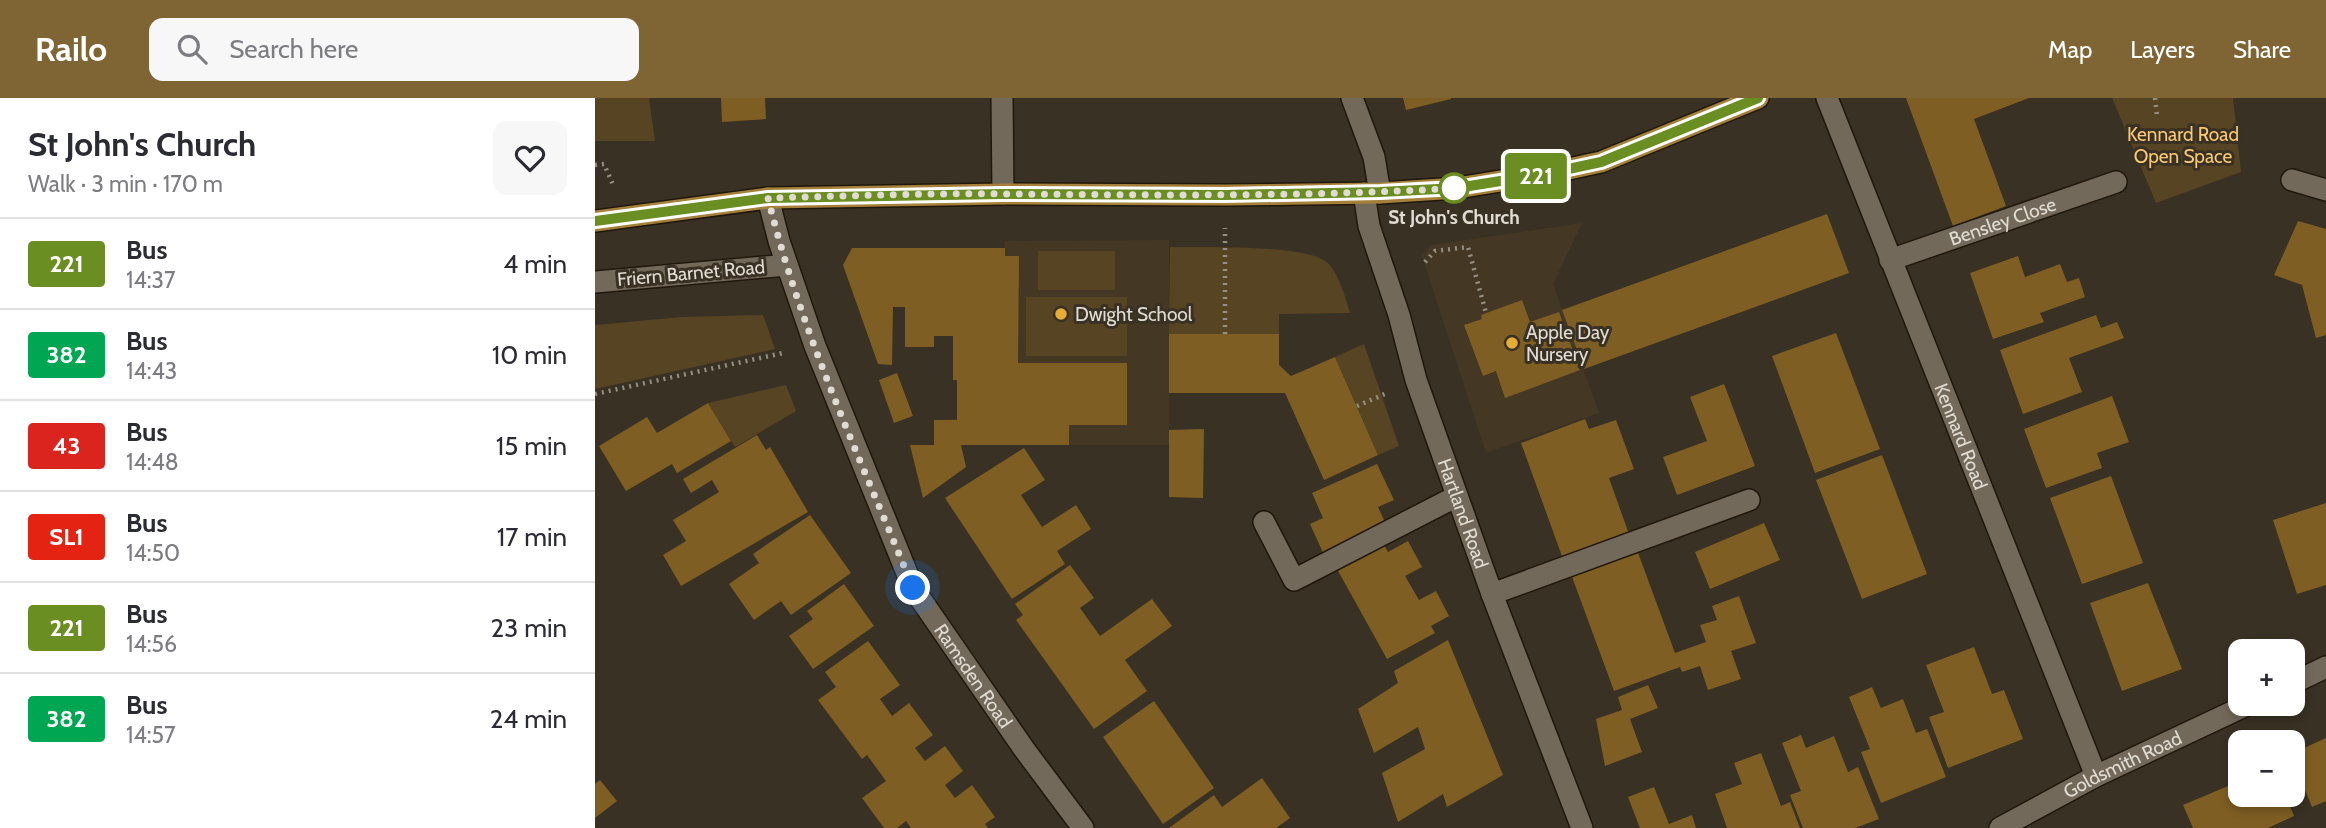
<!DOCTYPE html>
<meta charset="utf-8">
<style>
body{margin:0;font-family:Cabin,sans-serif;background:#f7f7f7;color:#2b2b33;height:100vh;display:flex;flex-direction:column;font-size:26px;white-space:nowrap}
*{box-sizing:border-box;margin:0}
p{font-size:23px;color:#7c7c81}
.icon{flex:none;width:38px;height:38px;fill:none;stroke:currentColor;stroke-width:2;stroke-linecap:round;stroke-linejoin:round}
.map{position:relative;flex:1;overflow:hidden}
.panel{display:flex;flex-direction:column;background:#fff;width:595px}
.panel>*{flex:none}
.badge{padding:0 14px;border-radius:5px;font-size:24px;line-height:46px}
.tools{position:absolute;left:1633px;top:541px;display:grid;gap:14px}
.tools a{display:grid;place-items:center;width:77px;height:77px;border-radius:14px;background:#fff;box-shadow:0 4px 10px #0003;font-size:35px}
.you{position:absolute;width:35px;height:35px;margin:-18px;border:5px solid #fff;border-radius:50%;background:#1a73e8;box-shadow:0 0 0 10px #1a73e833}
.map>.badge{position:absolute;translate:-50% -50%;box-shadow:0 0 0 4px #fff}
.round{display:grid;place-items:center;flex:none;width:74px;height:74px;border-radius:14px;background:#f7f7f7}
.summary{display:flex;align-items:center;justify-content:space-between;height:119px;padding:0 28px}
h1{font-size:33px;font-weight:700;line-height:52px}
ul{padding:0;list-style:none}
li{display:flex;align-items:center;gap:21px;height:91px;padding:0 28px;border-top:2px solid #e1e1e2}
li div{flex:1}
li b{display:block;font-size:26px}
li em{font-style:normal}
li .badge{min-width:77px;font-weight:700;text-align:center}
header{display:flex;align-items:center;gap:42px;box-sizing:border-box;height:98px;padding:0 35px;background:#806534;color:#fff}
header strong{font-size:33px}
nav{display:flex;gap:38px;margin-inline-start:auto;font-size:24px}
.search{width:490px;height:63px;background:#f7f7f7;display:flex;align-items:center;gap:18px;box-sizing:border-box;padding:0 24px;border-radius:14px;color:#7c7c81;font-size:26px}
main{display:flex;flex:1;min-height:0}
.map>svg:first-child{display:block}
.built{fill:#443824}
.green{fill:#574423}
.building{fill:#7e5e22}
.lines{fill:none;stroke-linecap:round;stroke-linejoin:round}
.lane-casing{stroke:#20180c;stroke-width:24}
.street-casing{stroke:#20180c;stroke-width:24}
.primary-casing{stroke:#20180c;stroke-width:24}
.path{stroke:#958f84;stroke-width:4.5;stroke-dasharray:2 5;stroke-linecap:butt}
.lane{stroke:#72695a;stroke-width:21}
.street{stroke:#72695a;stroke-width:21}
.primary{stroke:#a4803a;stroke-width:21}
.line-casing{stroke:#fff;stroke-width:16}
.line{stroke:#6b8e23;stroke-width:10}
.walk{stroke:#e1dcd3;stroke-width:7;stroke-dasharray:0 12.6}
.stop-dot{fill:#fff;stroke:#6b8e23;stroke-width:3.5}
.poi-dot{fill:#e7ac36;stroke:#393123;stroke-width:2.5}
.labels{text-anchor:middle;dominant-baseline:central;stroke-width:6;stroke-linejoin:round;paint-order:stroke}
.park-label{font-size:19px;fill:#f9c974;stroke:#393123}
.stop-label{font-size:19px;font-weight:bold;fill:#e1dcd3;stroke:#393123}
.street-label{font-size:19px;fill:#e1dcd3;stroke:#393123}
.poi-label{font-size:19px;fill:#e1dcd3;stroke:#393123;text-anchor:start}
</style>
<header>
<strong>Railo</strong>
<div class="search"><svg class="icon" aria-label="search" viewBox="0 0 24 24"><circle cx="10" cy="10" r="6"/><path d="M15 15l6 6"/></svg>Search here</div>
<nav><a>Map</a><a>Layers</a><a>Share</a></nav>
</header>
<main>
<section class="panel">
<div class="summary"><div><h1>St John's Church</h1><p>Walk · 3 min · 170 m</p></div><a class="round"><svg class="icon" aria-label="heart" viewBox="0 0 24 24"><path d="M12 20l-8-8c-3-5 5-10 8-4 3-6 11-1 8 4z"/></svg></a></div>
<ul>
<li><span class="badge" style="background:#6b8e23;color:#fff">221</span><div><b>Bus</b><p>14:37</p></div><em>4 min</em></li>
<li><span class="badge" style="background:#00a651;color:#fff">382</span><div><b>Bus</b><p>14:43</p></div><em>10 min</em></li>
<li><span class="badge" style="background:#dc241f;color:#fff">43</span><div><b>Bus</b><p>14:48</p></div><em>15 min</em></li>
<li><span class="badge" style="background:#e42313;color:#fff">SL1</span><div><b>Bus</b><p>14:50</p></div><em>17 min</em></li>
<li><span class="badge" style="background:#6b8e23;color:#fff">221</span><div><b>Bus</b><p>14:56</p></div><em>23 min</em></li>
<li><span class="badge" style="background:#00a651;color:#fff">382</span><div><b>Bus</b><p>14:57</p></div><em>24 min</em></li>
</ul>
</section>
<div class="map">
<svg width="1731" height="730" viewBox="0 0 1731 730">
<rect width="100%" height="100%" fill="#393123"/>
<!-- built -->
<g class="built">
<path d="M 987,125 L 958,186 L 1004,315 L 891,355 L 827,158 L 836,147 Z"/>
<path d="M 574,142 L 574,347 L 339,347 L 339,322 L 362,321 L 362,283 L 358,282 L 358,150 L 410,150 L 410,143 Z"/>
</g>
<!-- green -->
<g class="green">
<path d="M 0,0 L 54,0 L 60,43 L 0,43 Z"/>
<path d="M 1517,0 L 1638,0 L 1646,74 L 1561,105 Z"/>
<path d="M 575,149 C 605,150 715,145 734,166 C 745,179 750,199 755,215 L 684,216 L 684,236 L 574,236 Z"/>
<rect x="443" y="153" width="77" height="39"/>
<rect x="431" y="199" width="101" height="59"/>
<path d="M 168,217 L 180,251 L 0,291 L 0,227 L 87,219 Z"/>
<path d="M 769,246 L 804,348 L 783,357 L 740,259 Z"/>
<path d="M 191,287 L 201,313 L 140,349 L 113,305 Z"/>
</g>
<!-- building -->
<g class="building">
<path d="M 126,0 L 170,0 L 171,21 L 127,24 Z"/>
<path d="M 808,0 L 856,0 L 856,1 L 811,12 Z"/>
<path d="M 1311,0 L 1434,0 L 1379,21 L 1411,108 L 1358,128 Z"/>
<path d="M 1232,116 L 1254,175 L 989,271 L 967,212 Z"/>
<path d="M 1703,123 L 1731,131 L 1731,237 L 1721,240 L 1707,187 L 1679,177 Z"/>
<path d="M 257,150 L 410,150 L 410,158 L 424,158 L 423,265 L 532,265 L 532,327 L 474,327 L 474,347 L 366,347 L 371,369 L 328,400 L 315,347 L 339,347 L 339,322 L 362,322 L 362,282 L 358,282 L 358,238 L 339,238 L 339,249 L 310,249 L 310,209 L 298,209 L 297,267 L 283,266 L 248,167 Z"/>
<path d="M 1423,158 L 1430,179 L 1465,166 L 1472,184 L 1484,180 L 1490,199 L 1445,215 L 1449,224 L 1398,241 L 1375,175 Z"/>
<path d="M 927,202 L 935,224 L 964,214 L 985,272 L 910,300 L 901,273 L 888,278 L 869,227 L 887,221 L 886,217 Z"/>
<path d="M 1501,217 L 1506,230 L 1522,224 L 1529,240 L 1474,260 L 1487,294 L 1428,316 L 1405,252 Z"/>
<path d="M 1241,235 L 1285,351 L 1220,375 L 1177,258 Z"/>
<path d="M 574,236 L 684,236 L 684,267 L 696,278 L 740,259 L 783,357 L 729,382 L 690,295 L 574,295 Z"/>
<path d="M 302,275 L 318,318 L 299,325 L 284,282 Z"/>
<path d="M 1129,286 L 1160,368 L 1082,397 L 1068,359 L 1112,343 L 1095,299 Z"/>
<path d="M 1517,298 L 1534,344 L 1502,355 L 1507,370 L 1451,390 L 1429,331 Z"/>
<path d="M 113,305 L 136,343 L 82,375 L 77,366 L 31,393 L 4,348 L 52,319 L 62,335 Z"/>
<path d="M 990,321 L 994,331 L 1021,322 L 1039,371 L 1014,380 L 1034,436 L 968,461 L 926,345 Z"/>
<path d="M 609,331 L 608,400 L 574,399 L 574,332 Z"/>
<path d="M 162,337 L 171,352 L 175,349 L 213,414 L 86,488 L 68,457 L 91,443 L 78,422 L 124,394 L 117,382 L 96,395 L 88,381 Z"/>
<path d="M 429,350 L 450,382 L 426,397 L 447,429 L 481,407 L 496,431 L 462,453 L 470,466 L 417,501 L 350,400 Z"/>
<path d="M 1287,357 L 1332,476 L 1267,501 L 1221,382 Z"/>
<path d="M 782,366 L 799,402 L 783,409 L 793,431 L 730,459 L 715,426 L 728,420 L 717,395 Z"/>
<path d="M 1516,378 L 1548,465 L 1487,486 L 1455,400 Z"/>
<path d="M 1731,405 L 1731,487 L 1702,496 L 1678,422 Z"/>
<path d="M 215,417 L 256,475 L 196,517 L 186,503 L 159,522 L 134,486 L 164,465 L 158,456 Z"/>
<path d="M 1169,425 L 1185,462 L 1115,491 L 1100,454 Z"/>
<path d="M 813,443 L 827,469 L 810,478 L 824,502 L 841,493 L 854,518 L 836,528 L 840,535 L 792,561 L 742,471 L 788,445 L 793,454 Z"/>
<path d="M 1042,452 L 1080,555 L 1111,544 L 1105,527 L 1122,522 L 1117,508 L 1144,498 L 1161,545 L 1136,553 L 1146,581 L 1113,592 L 1105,568 L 1087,574 L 1085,569 L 1019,593 L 976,476 Z"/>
<path d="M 475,467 L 499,500 L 485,510 L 505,538 L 557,501 L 577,528 L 530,562 L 552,593 L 499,631 L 421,522 L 428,517 L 420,506 Z"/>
<path d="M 1553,485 L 1587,571 L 1527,593 L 1495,505 Z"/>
<path d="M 249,486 L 279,528 L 218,571 L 194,538 L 218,521 L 212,513 Z"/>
<path d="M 853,542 L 908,677 L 852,709 L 848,696 L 803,724 L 787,675 L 830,651 L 823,629 L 779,655 L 763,611 L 803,585 L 799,573 Z"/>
<path d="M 273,543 L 305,587 L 285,601 L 297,618 L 314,605 L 338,637 L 320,650 L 330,663 L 350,648 L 368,673 L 350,687 L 360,700 L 377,687 L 400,719 L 390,726 L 393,730 L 316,730 L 311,723 L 302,730 L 289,730 L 267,700 L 291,683 L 272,657 L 267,661 L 223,602 L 241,589 L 230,574 Z"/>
<path d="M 1379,549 L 1397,596 L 1409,592 L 1428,641 L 1353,670 L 1334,619 L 1349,614 L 1331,567 Z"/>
<path d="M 1053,587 L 1063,610 L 1035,621 L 1047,654 L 1010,668 L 1001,621 L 1027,612 L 1023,599 Z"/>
<path d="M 1277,589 L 1286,610 L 1308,601 L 1321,635 L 1332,631 L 1351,679 L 1286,705 L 1266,654 L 1275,651 L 1254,599 Z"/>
<path d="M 559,603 L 619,690 L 568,726 L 508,639 Z"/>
<path d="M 1206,637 L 1211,650 L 1239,638 L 1253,674 L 1263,669 L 1284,721 L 1260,730 L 1208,730 L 1195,697 L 1206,693 L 1187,645 Z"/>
<path d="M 1731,640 L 1731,703 L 1717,709 L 1698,663 L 1698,655 Z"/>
<path d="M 1166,655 L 1186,708 L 1195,704 L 1205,730 L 1132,730 L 1120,696 L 1147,686 L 1139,665 Z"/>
<path d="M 667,680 L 695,720 L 681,730 L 574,730 L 619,697 L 627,709 Z"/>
<path d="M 5,682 L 22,703 L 0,720 L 0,686 Z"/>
<path d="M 1645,683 L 1645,696 L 1690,696 L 1699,718 L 1673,730 L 1598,730 L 1588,707 Z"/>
<path d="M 1059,689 L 1074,726 L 1097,717 L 1101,730 L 1045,730 L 1033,699 Z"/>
</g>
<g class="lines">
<!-- lane casing -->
<g class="lane-casing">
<g id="lane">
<path d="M 407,0 L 408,96"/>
<path d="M 1697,82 L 1731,92"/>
<path id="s1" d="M 1295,162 L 1521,84"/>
<path d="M 669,424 L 699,482 L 862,398"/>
<path d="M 897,496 L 1154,402"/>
</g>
</g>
<!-- street casing -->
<g class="street-casing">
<g id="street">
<path d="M 757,0 L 779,59 L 785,95"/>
<path id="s2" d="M 1232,0 L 1501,678"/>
<path id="s3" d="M 769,95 L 774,128 L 804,217 L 821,282 L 897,496 L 987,730"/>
<path id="s4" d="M 173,100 L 184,143 L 220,248 L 318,490 L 429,651 L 488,730"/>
<path d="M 0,184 L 192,167"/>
<path d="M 1698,585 L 1731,569"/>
<path id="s5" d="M 1405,730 L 1501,678 L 1654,606"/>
</g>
</g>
<!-- primary casing -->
<g class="primary-casing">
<path id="primary" d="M 0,123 L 173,100 L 408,96 L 630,97 L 785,95 L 862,90 L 955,75 L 1006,64 L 1163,0"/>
</g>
<!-- path -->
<g class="path">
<path d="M 1560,0 L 1562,17"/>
<path d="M 0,67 L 9,66 L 19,89"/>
<path d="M 830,164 L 840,153 L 873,149 L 891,215"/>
<path d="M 630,236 L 630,130"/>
<path d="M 0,296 L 188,255"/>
<path d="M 762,308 L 792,295"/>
</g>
<!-- lane -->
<use href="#lane" class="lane"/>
<!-- street -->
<use href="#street" class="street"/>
<!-- primary -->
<use href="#primary" class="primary"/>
</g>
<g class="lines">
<!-- line casing -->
<g class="line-casing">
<path id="line" d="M 0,123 L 173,100 L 408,96 L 630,97 L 785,94 L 862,90 L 955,75 L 1006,64 L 1163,0"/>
</g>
<!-- line -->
<use href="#line" class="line"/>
<!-- walk -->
<path class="walk" d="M 318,490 C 266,362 206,235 173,100 C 253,98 332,95 412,96 C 562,97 712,99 862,90 L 859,90"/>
</g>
<!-- markers -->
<circle class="stop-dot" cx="859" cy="90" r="14"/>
<g class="poi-dot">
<circle cx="466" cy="216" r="7"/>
<circle cx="917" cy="245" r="7"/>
</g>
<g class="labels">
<!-- park labels -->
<g class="park-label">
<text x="1588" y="36">Kennard Road<tspan x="1588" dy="22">Open Space</tspan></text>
</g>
<!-- stop labels -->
<g class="stop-label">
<text x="859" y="119">St John's Church</text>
</g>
<!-- street labels -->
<g class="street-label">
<text stroke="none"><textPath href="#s1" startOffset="119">Bensley Close</textPath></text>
<text transform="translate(96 175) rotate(-5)">Friern Barnet Road</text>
<text stroke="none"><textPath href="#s2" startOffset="364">Kennard Road</textPath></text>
<text stroke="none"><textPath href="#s3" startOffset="336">Hartland Road</textPath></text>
<text stroke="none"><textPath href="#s4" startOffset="523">Ramsden Road</textPath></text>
<text stroke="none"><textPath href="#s5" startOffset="138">Goldsmith Road</textPath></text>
</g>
<!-- poi labels -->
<g class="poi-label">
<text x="480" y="216">Dwight School</text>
<text x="931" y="234">Apple Day<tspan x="931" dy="22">Nursery</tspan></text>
</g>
</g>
</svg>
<div class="tools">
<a>+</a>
<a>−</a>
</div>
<div class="you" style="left:318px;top:490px"></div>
<b class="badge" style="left:941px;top:78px;background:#6b8e23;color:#fff">221</b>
</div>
</main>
